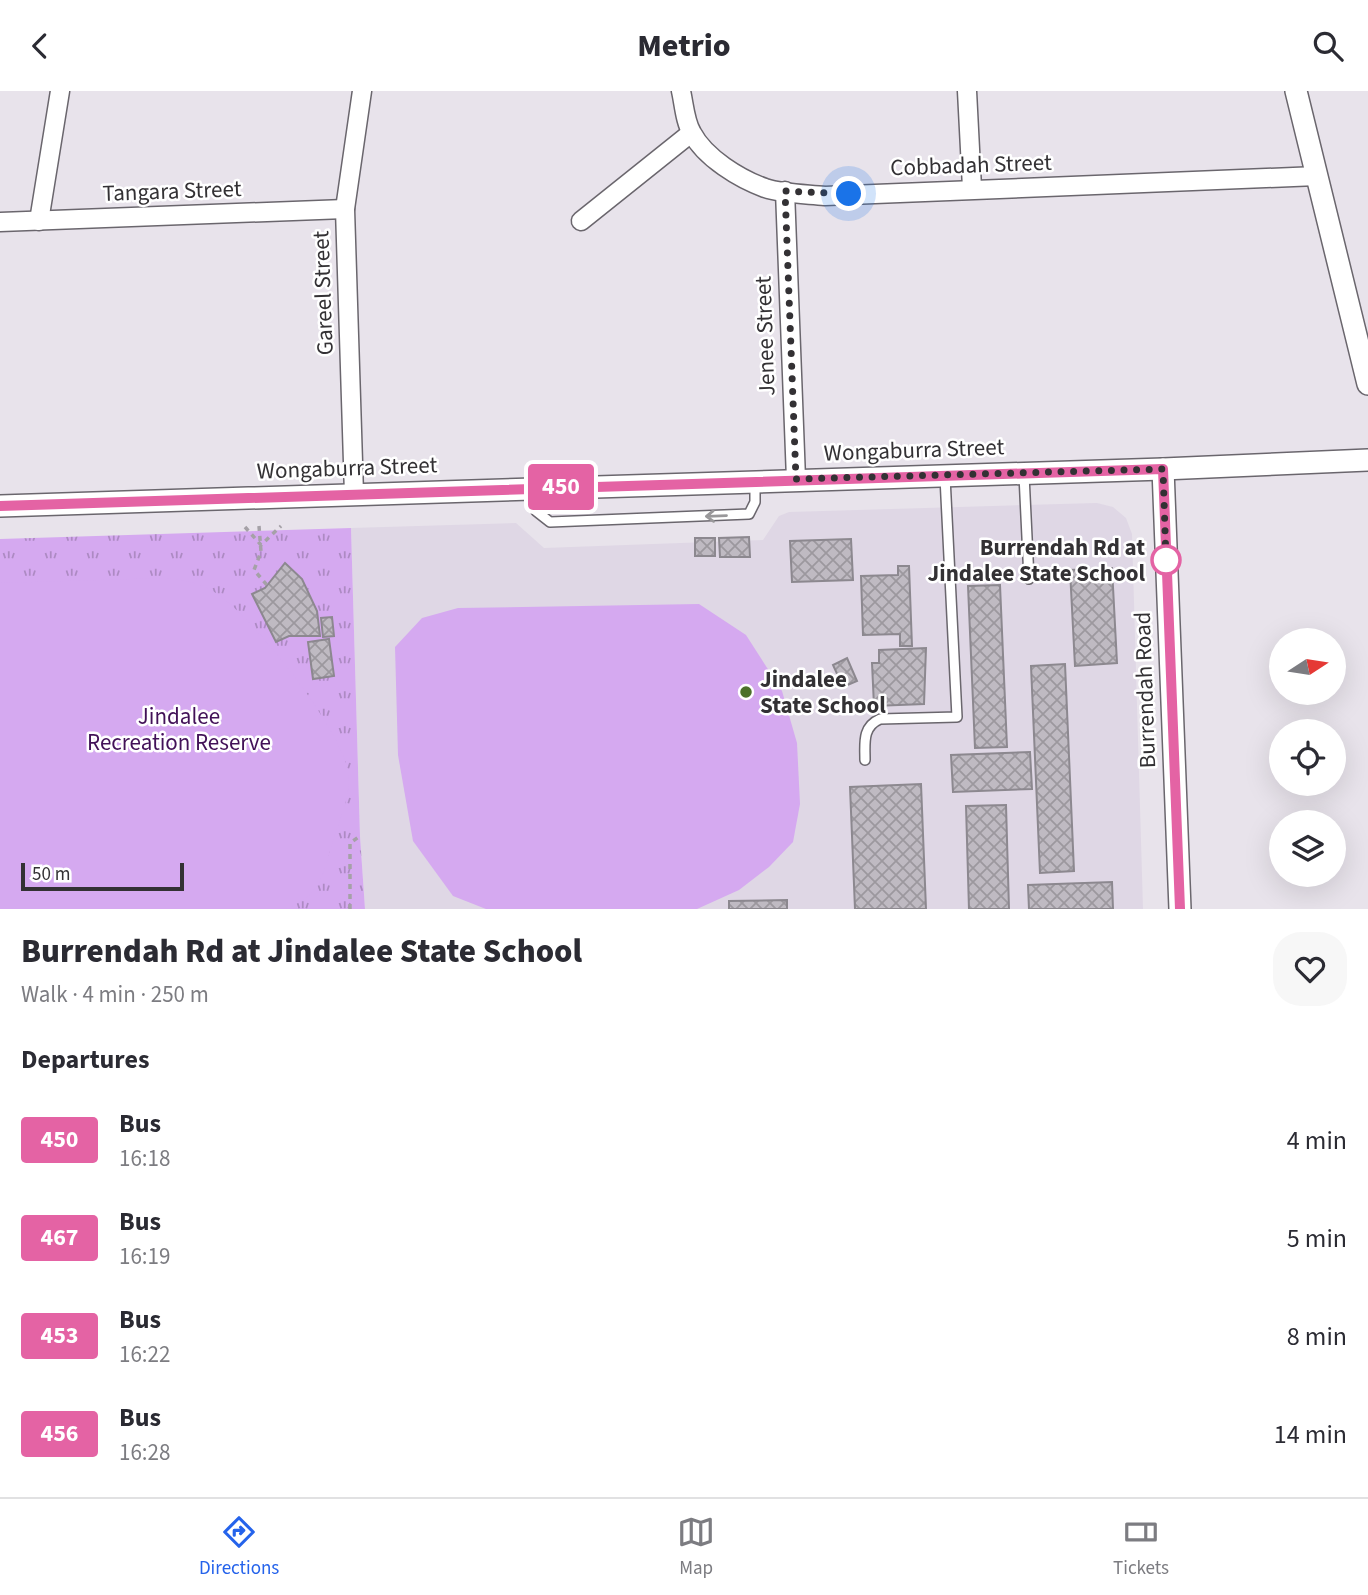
<!DOCTYPE html>
<meta charset="utf-8">
<style>
body{margin:0;font-family:"Source Sans 3",sans-serif;background:#f7f7f7;color:#2b2b33;height:100vh;display:flex;flex-direction:column;font-size:26px;white-space:nowrap}
*{box-sizing:border-box;margin:0}
p{font-size:23px;color:#7c7c81}
.icon{flex:none;width:38px;height:38px;fill:none;stroke:currentColor;stroke-width:2;stroke-linecap:round;stroke-linejoin:round}
.map{position:relative;height:818px;overflow:hidden}
.details{display:flex;flex-direction:column;background:#fff;flex:1}
.details>*{flex:none}
.badge{padding:0 14px;border-radius:5px;font-size:24px;line-height:46px}
.needle{width:46px;rotate:78deg}
.tools{position:absolute;left:1269px;top:537px;display:grid;gap:14px}
.tools a{display:grid;place-items:center;width:77px;height:77px;border-radius:50%;background:#fff;box-shadow:0 7px 28px #0002;font-size:35px}
.scale{position:absolute;left:21px;bottom:18px;width:163px;box-sizing:border-box;padding-left:7px;border:4px solid #333134;border-top:0;font-size:19px;line-height:24px;white-space:nowrap;color:#333134;-webkit-text-stroke:5px #fff;paint-order:stroke}
.you{position:absolute;width:35px;height:35px;margin:-18px;border:5px solid #fff;border-radius:50%;background:#1a73e8;box-shadow:0 0 0 10px #1a73e833}
.map>.badge{position:absolute;translate:-50% -50%;box-shadow:0 0 0 4px #fff}
h2{padding:0 21px;font-size:26px;line-height:63px}
.round{display:grid;place-items:center;flex:none;width:74px;height:74px;border-radius:28px;background:#f7f7f7}
.overview{display:flex;align-items:center;justify-content:space-between;height:119px;padding:0 21px}
h1{font-size:33px;font-weight:800;line-height:52px}
ul{padding:0;list-style:none}
li{display:flex;align-items:center;gap:21px;height:98px;padding:0 21px}
li div{flex:1}
li b{display:block;font-size:26px}
li em{font-style:normal}
li .badge{min-width:77px;font-weight:700;text-align:center}
header{display:flex;justify-content:space-between;align-items:center;height:91px;padding:0 21px;background:#fff;font-size:32px;font-weight:800}
.tabs{display:flex;justify-content:space-around;align-items:center;height:98px;border-top:2px solid #e1e1e2;background:#fff;font-size:19px;color:#7c7c81}
.tabs a{display:grid;justify-items:center;gap:4px}
.tabs .selected{color:#2563eb}
.map>svg:first-child{display:block}
.built{fill:#dfd7e5}
.park{fill:url(#park-tufts)}
.pitch{fill:#d5a9f0}
.building{fill:url(#building-cross-hatch);stroke:#8c888f;stroke-width:2}
.lines{fill:none;stroke-linecap:round;stroke-linejoin:round}
.service-casing{stroke:#6a666d;stroke-width:12}
.minor-casing{stroke:#6a666d;stroke-width:21}
.tertiary-casing{stroke:#6a666d;stroke-width:24}
.path{stroke:#a5a1a7;stroke-width:3.5;stroke-dasharray:5 5;stroke-linecap:butt}
.service{stroke:#fff;stroke-width:9}
.minor{stroke:#fff;stroke-width:18}
.tertiary{stroke:#fff;stroke-width:21}
.oneway{stroke:#99989a}
.line-casing{stroke:#fff;stroke-width:16}
.line{stroke:#e463a4;stroke-width:10}
.walk{stroke:#333134;stroke-width:7;stroke-dasharray:0 12.6}
.stop-dot{fill:#fff;stroke:#e463a4;stroke-width:3.5}
.poi-dot{fill:#4c702a;stroke:#fff;stroke-width:2.5}
.labels{text-anchor:middle;dominant-baseline:central;stroke-width:5;stroke-linejoin:round;paint-order:stroke}
.street-label{font-size:23px;fill:#333134;stroke:#fff}
.stop-label{font-size:23px;font-weight:bold;fill:#333134;stroke:#fff;text-anchor:end}
.poi-label{font-size:23px;font-weight:bold;fill:#333134;stroke:#fff;text-anchor:start}
.park-label{font-size:23px;fill:#421158;stroke:#fff}
</style>
<header><svg class="icon" aria-label="back" viewBox="0 0 24 24"><path d="M15 5l-7 7 7 7"/></svg>Metrio<svg class="icon" aria-label="search" viewBox="0 0 24 24"><circle cx="10" cy="10" r="6"/><path d="M15 15l6 6"/></svg></header>
<div class="map">
<svg width="1368" height="818" viewBox="0 0 1368 818">
<defs>
<pattern id="park-tufts" width="24" height="20" patternUnits="userSpaceOnUse" patternTransform="scale(1.75)"><rect width="24" height="20" fill="#d5a9f0"/><path d="M3 7l-1-3M5 7V3M7 7l1-3M15 17l-1-3M17 17v-4M19 17l1-3" fill="none" stroke="#ad8ac3"/></pattern>
<pattern id="building-cross-hatch" width="8" height="8" patternUnits="userSpaceOnUse" patternTransform="scale(1.75)"><rect width="8" height="8" fill="#bfbac2"/><path d="M0 0l8 8M0 8l8-8" fill="none" stroke="#9c989e"/></pattern>
</defs>
<rect width="100%" height="100%" fill="#e8e3eb"/>
<!-- built -->
<path class="built" d="M 1097,412 L 1113,416 L 1126,427 L 1132,443 L 1143,818 L 365,818 L 360,745 L 351,437 L 516,432 L 544,457 L 763,449 L 779,425 L 789,421 Z"/>
<!-- park -->
<path class="park" d="M 351,437 L 360,745 L 365,818 L 0,818 L 0,448 Z"/>
<!-- pitch -->
<g class="pitch">
<path d="M 165,487 C 181,489 197,491 211,499 C 249,519 341,638 348,680 C 352,704 339,730 332,753 C 322,787 321,803 286,818 L 0,818 L 0,492 Z"/>
<path d="M 699,513 L 746,544 L 782,600 L 797,652 L 800,713 L 793,751 L 769,776 L 739,799 L 697,818 L 486,818 L 453,805 L 413,750 L 398,664 L 395,556 L 422,527 L 458,517 Z"/>
</g>
<!-- building -->
<g class="building">
<path d="M 749,446 L 750,466 L 720,466 L 719,447 Z"/>
<rect x="695" y="447" width="20" height="18"/>
<path d="M 851,448 L 853,489 L 792,491 L 790,450 Z"/>
<path d="M 285,472 L 302,488 L 317,520 L 320,545 L 289,545 L 276,551 L 252,503 L 265,497 Z"/>
<path d="M 898,475 L 909,475 L 912,555 L 900,555 L 900,543 L 863,544 L 861,485 L 898,484 Z"/>
<path d="M 1112,477 L 1117,572 L 1075,575 L 1070,479 Z"/>
<path d="M 1000,494 L 1007,656 L 975,657 L 968,495 Z"/>
<path d="M 332,526 L 334,545 L 323,546 L 321,527 Z"/>
<path d="M 329,548 L 334,585 L 313,588 L 308,551 Z"/>
<path d="M 926,557 L 924,613 L 874,615 L 872,572 L 879,572 L 879,559 Z"/>
<path d="M 847,567 L 857,590 L 843,596 L 833,574 Z"/>
<path d="M 1065,573 L 1074,780 L 1040,782 L 1031,575 Z"/>
<path d="M 1030,661 L 1032,698 L 953,701 L 951,664 Z"/>
<path d="M 921,693 L 926,818 L 855,818 L 850,696 Z"/>
<path d="M 1006,714 L 1009,818 L 969,818 L 966,715 Z"/>
<path d="M 1112,791 L 1113,818 L 1029,818 L 1028,794 Z"/>
<path d="M 787,809 L 787,818 L 729,818 L 729,810 Z"/>
</g>
<g class="lines">
<!-- service casing -->
<g class="service-casing">
<g id="service">
<path d="M 1024,384 L 1029,488"/>
<path d="M 534,398 L 536,420 L 550,431 L 749,423 L 755,411 L 755,392"/>
<path d="M 865,669 C 865,652 862,636 880,628 L 957,626 L 945,386"/>
</g>
</g>
<!-- minor casing -->
<g class="minor-casing">
<g id="minor">
<path d="M 681,0 C 684,13 685,31 692,42 C 705,67 740,88 765,97 C 783,103 806,103 825,105 L 1317,85"/>
<path d="M 967,0 L 972,97"/>
<path d="M 785,100 L 796,388"/>
<path d="M 39,130 L 60,0"/>
<path d="M 581,130 L 691,42"/>
<path d="M 0,131 L 345,118"/>
<path d="M 354,403 L 345,118 L 362,0"/>
</g>
</g>
<!-- tertiary casing -->
<g class="tertiary-casing">
<g id="tertiary">
<path d="M 1296,0 L 1368,293"/>
<path d="M 1163,378 L 1180,818"/>
<path d="M 0,415 L 1163,378 L 1368,369"/>
</g>
</g>
<!-- path -->
<g class="path">
<path d="M 259,435 L 261,461 L 254,479 L 267,494"/>
<path d="M 245,436 L 261,454 L 281,435"/>
<path d="M 350,818 L 350,752 L 360,745"/>
</g>
<!-- service -->
<use href="#service" class="service"/>
<!-- minor -->
<use href="#minor" class="minor"/>
<!-- tertiary -->
<use href="#tertiary" class="tertiary"/>
</g>
<!-- one-way arrows -->
<defs><path id="oneway-shaft" d="M-6 0H5M1.5-3L5.5 0L1.5 3" fill="none" stroke-width="1.6" stroke-linecap="round" stroke-linejoin="round" transform="scale(1.75)"/></defs>
<use class="oneway" href="#oneway-shaft" transform="translate(716 425) rotate(178)"/>
<g class="lines">
<!-- line casing -->
<g class="line-casing">
<path id="line" d="M 0,415 L 1163,378 L 1180,818"/>
</g>
<!-- line -->
<use href="#line" class="line"/>
<!-- walk -->
<path class="walk" d="M 849,103 L 785,100 L 796,388 L 1163,378 L 1166,469"/>
</g>
<!-- markers -->
<circle class="stop-dot" cx="1166" cy="469" r="14"/>
<circle class="poi-dot" cx="746" cy="601" r="7"/>
<g class="labels">
<!-- street labels -->
<g class="street-label">
<text transform="translate(971 74) rotate(-2)">Cobbadah Street</text>
<text transform="translate(172 100) rotate(-2)">Tangara Street</text>
<text transform="translate(323 202) rotate(-92)">Gareel Street</text>
<text transform="translate(765 245) rotate(-92)">Jenee Street</text>
<text transform="translate(914 359) rotate(-2)">Wongaburra Street</text>
<text transform="translate(347 377) rotate(-2)">Wongaburra Street</text>
<text transform="translate(1145 599) rotate(-92)">Burrendah Road</text>
</g>
<!-- stop labels -->
<g class="stop-label">
<text x="1145" y="456">Burrendah Rd at<tspan x="1145" dy="26">Jindalee State School</tspan></text>
</g>
<!-- poi labels -->
<g class="poi-label">
<text x="760" y="588">Jindalee<tspan x="760" dy="26">State School</tspan></text>
</g>
<!-- park labels -->
<g class="park-label">
<text x="179" y="625">Jindalee<tspan x="179" dy="26">Recreation Reserve</tspan></text>
</g>
</g>
</svg>
<div class="tools">
<a><svg class="needle" viewBox="-14 -14 28 28"><path d="M0-13l5 13h-10z" fill="#e53935"/><path d="M0 13l5-13h-10z" fill="#7c7c81"/></svg></a>
<a><svg class="icon" aria-label="locate" viewBox="0 0 24 24"><circle cx="12" cy="12" r="6"/><path d="M12 2v4M12 18v4M2 12h4M18 12h4"/></svg></a>
<a><svg class="icon" aria-label="layers" viewBox="0 0 24 24"><path d="M12 4l9 5-9 5-9-5zM3 14l9 5 9-5"/></svg></a>
</div>
<div class="scale">50 m</div>
<div class="you" style="left:849px;top:103px"></div>
<b class="badge" style="left:561px;top:396px;background:#e463a4;color:#fff">450</b>
</div>
<section class="details">
<div class="overview"><div><h1>Burrendah Rd at Jindalee State School</h1><p>Walk · 4 min · 250 m</p></div><a class="round"><svg class="icon" aria-label="heart" viewBox="0 0 24 24"><path d="M12 20l-8-8c-3-5 5-10 8-4 3-6 11-1 8 4z"/></svg></a></div>
<h2>Departures</h2>
<ul>
<li><span class="badge" style="background:#e463a4;color:#fff">450</span><div><b>Bus</b><p>16:18</p></div><em>4 min</em></li>
<li><span class="badge" style="background:#e463a4;color:#fff">467</span><div><b>Bus</b><p>16:19</p></div><em>5 min</em></li>
<li><span class="badge" style="background:#e463a4;color:#fff">453</span><div><b>Bus</b><p>16:22</p></div><em>8 min</em></li>
<li><span class="badge" style="background:#e463a4;color:#fff">456</span><div><b>Bus</b><p>16:28</p></div><em>14 min</em></li>
</ul>
</section>
<nav class="tabs">
<a class="selected"><svg class="icon" aria-label="directions" viewBox="0 0 24 24"><path d="M12 3l9 9-9 9-9-9zM9 14v-3h6M13 9l2 2-2 2"/></svg>Directions</a>
<a><svg class="icon" aria-label="map" viewBox="0 0 24 24"><path d="M3 6l6-2 6 2 6-2v14l-6 2-6-2-6 2zM9 4v14M15 6v14"/></svg>Map</a>
<a><svg class="icon" aria-label="tickets" viewBox="0 0 24 24"><path d="M3 7h18v10H3zM15 7v10"/></svg>Tickets</a>
</nav>
